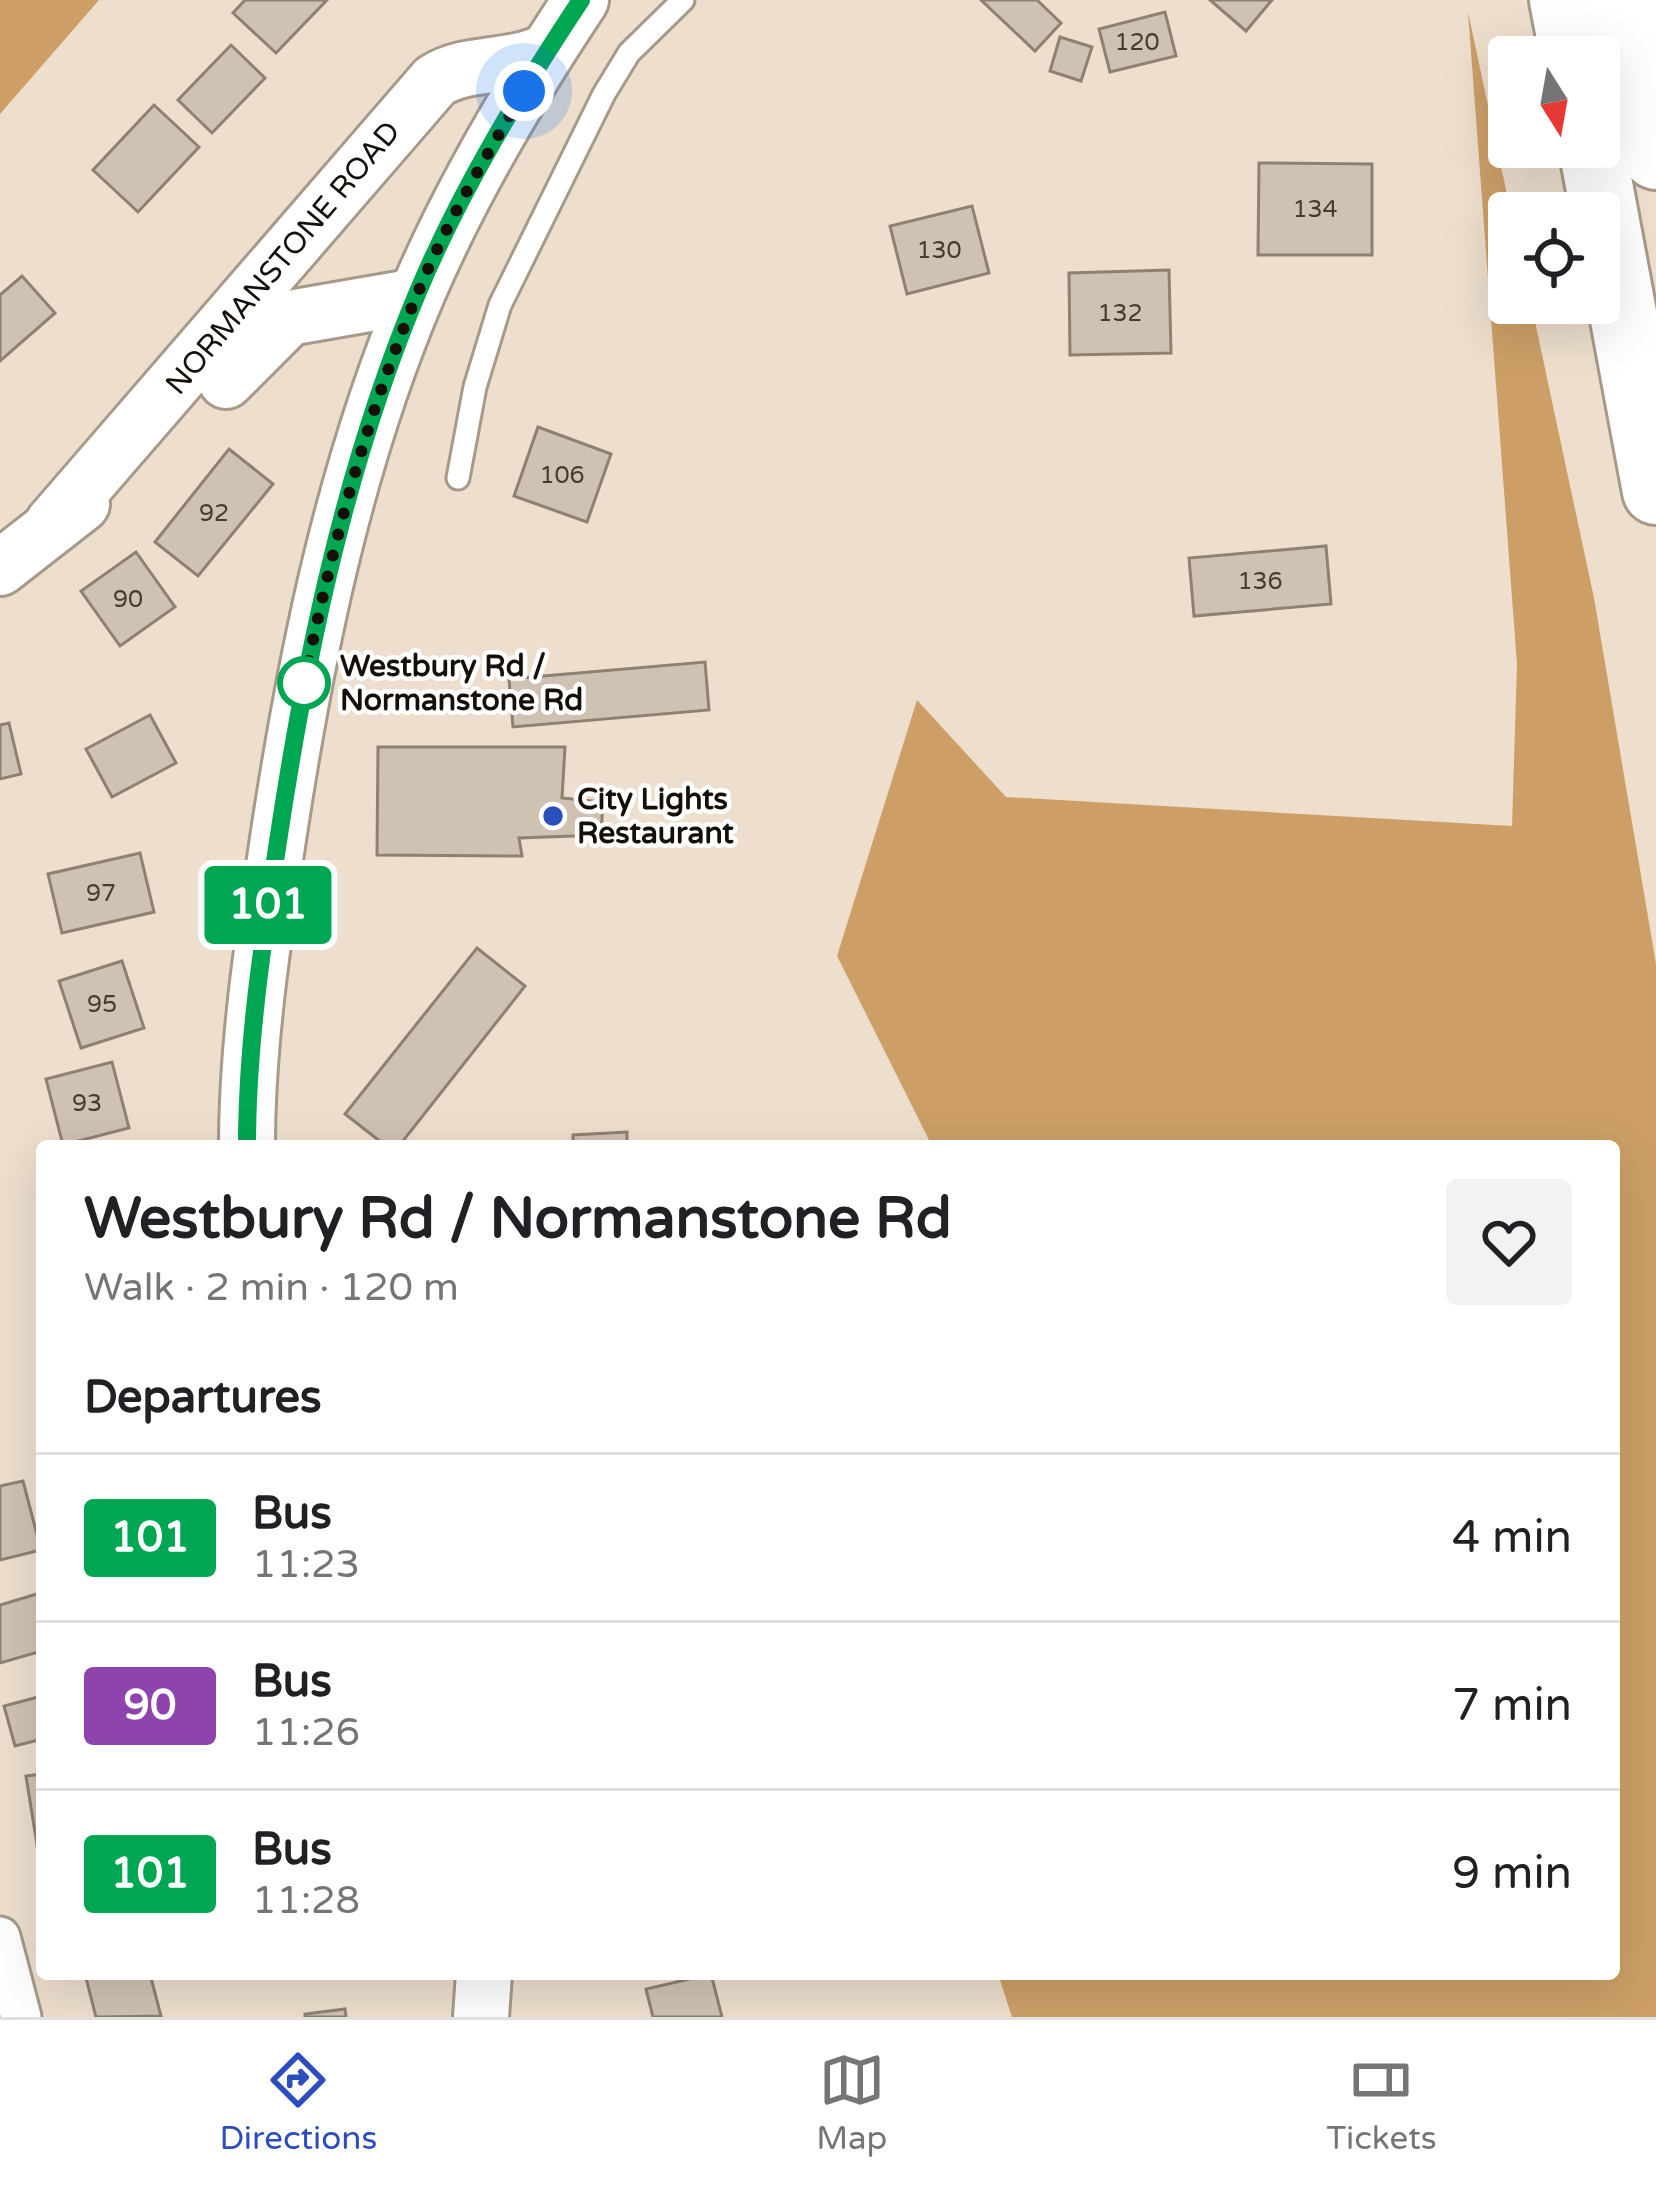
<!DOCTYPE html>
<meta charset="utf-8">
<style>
body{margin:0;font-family:"Varela Round",sans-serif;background:#f2f2f2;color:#202124;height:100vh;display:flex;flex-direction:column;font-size:45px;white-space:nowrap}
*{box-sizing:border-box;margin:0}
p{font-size:39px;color:#757577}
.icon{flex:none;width:66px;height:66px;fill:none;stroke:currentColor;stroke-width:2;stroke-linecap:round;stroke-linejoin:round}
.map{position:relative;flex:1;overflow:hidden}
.sheet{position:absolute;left:36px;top:1140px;width:1584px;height:840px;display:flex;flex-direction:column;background:#fff;border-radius:12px;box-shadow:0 12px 48px #0002}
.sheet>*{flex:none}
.badge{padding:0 24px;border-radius:9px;font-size:42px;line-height:78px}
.needle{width:78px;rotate:169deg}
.tools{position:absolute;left:1488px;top:36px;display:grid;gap:24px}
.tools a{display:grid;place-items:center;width:132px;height:132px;border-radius:12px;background:#fff;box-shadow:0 12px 48px #0002;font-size:60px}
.you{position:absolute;width:60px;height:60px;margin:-30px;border:9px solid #fff;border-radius:50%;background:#1a73e8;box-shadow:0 0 0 18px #1a73e833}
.map>.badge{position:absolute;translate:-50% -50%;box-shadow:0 0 0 6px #fff}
h2{padding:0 48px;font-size:45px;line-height:108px}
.round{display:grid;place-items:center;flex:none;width:126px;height:126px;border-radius:12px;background:#f2f2f2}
.summary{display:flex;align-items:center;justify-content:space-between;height:204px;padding:0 48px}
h1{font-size:57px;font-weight:800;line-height:90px}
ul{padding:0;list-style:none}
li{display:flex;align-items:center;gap:36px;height:168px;padding:0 48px;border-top:3px solid #e0e0e0}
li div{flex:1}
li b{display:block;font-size:45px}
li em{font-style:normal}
li .badge{min-width:132px;font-weight:700;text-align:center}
.tab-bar{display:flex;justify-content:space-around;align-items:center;height:168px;border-top:3px solid #e0e0e0;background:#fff;font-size:33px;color:#757577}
.tab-bar a{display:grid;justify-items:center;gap:6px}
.tab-bar .active{color:#2c4ebd}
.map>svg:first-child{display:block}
.forest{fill:#cd9f67}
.building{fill:#d0c2b2;stroke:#8f8172;stroke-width:3}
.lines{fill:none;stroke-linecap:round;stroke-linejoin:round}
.lane-casing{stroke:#a89a8a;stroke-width:27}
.street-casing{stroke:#a89a8a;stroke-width:45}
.secondary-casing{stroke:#a89a8a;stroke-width:60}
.highway-casing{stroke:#a89a8a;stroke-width:72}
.lane{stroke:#fff;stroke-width:21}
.street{stroke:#fff;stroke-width:39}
.secondary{stroke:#fff;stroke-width:54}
.highway{stroke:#fff;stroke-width:66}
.line-casing{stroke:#fff;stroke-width:27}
.line{stroke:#00a651;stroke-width:18}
.walk{stroke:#140f09;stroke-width:12;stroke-dasharray:0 21.6}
.stop-dot{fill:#fff;stroke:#00a651;stroke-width:6}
.poi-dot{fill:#2c4ebd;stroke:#fff;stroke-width:4.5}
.labels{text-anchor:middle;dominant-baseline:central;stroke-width:9;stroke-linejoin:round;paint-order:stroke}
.number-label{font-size:24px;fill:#433c33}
.street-label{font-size:30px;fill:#140f09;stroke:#fff}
.stop-label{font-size:30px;font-weight:bold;fill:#140f09;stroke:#fff;text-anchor:start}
.poi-label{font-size:30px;font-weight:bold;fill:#140f09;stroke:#fff;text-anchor:start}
</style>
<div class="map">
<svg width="1656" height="2017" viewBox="0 0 1656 2017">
<rect width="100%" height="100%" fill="#eddecd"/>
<!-- forest -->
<g class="forest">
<path d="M 0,0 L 99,0 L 0,114 Z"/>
<path d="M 1468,12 L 1511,213 L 1509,303 L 1531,303 L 1594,598 L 1656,964 L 1656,2017 L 1012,2017 L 998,1974 L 1614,1974 L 1614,1146 L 932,1146 L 837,956 L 917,700 L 1006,797 L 1512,826 L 1517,664 Z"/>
</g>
<!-- building -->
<g class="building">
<path d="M 245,0 L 327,0 L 276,53 L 233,13 Z"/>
<path d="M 981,0 L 1037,0 L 1061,23 L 1035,51 Z"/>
<path d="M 1210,0 L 1272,0 L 1246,31 Z"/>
<path d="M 1165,12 L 1176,56 L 1110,72 L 1099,29 Z"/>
<path d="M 1060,37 L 1092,47 L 1081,81 L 1050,71 Z"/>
<path d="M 231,45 L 265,78 L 212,133 L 178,100 Z"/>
<path d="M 154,105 L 199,147 L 138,212 L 93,170 Z"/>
<path d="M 1259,163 L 1372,164 L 1372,255 L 1258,255 Z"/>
<path d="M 972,206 L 989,273 L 907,294 L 890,226 Z"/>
<path d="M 1169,270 L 1171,353 L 1070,355 L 1069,273 Z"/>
<path d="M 22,276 L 55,313 L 0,361 L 0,295 Z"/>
<path d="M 538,427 L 611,454 L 587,522 L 514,496 Z"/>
<path d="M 229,449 L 273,484 L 198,576 L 155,542 Z"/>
<path d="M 1326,546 L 1331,604 L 1194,616 L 1189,558 Z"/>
<path d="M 136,552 L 175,607 L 120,646 L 81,591 Z"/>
<path d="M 705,662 L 709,710 L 513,727 L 509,679 Z"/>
<path d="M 150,715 L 176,763 L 112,797 L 86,749 Z"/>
<path d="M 9,723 L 21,774 L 0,779 L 0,725 Z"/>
<path d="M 378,747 L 565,747 L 562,798 L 603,802 L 601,835 L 519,838 L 522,856 L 377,855 Z"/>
<path d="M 140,853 L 154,912 L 62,933 L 48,874 Z"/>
<path d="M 477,948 L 525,986 L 399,1146 L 386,1146 L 345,1114 Z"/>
<path d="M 122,961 L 144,1028 L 81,1048 L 59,981 Z"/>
<path d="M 112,1062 L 129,1128 L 63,1145 L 46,1079 Z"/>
<path d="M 627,1132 L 627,1146 L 573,1146 L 573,1135 Z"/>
<path d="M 23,1481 L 41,1550 L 0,1560 L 0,1486 Z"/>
<path d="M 40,1593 L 42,1651 L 0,1663 L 0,1605 Z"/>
<path d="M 42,1696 L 42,1739 L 15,1746 L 4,1706 Z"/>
<path d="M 42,1774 L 42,1850 L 38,1851 L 26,1776 Z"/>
<path d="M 85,1974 L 150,1974 L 161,2016 L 96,2017 Z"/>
<path d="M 711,1974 L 722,2017 L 653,2017 L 646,1989 Z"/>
<path d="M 345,2009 L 346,2017 L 305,2017 L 305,2014 Z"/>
</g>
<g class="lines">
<!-- lane casing -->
<g class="lane-casing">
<path id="lane" d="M 458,478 L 475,387 L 500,305 L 604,94 L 629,53 L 683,0"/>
</g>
<!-- street casing -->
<g class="street-casing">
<path id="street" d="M 0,1937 L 21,2017"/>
</g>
<!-- secondary casing -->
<g class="secondary-casing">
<g id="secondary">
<path d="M 226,381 L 289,318 L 416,296"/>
<path d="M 53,523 L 435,81 C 468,60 508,70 547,51"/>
<path d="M 0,568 L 82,504"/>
<path d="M 247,1146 C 247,1044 263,940 278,839 C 306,654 344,466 417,294 C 461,191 519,93 581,0"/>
<path d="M 481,2017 L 484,1974"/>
</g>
</g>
<!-- highway casing -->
<g class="highway-casing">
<g id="highway">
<path d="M 1563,0 L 1574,57"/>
<path d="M 1626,0 L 1656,156"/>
<path d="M 1592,147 L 1656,491"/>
</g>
</g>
<!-- lane -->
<use href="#lane" class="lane"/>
<!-- street -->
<use href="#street" class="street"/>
<!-- secondary -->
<use href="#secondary" class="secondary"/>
<!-- highway -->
<use href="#highway" class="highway"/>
</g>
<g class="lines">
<!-- line casing -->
<g class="line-casing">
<path id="line" d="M 247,1146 C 247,1047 262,946 277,848 C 305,660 344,469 417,294 C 460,191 520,92 581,0"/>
</g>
<!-- line -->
<use href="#line" class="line"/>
<!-- walk -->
<path class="walk" d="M 304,683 L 302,693 C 329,559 364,422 417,295 C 446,223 486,157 524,91"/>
</g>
<!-- markers -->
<circle class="stop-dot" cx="304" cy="683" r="24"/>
<circle class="poi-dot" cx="553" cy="816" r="12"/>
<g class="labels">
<!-- number labels -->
<g class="number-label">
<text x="1137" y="42">120</text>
<text x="1315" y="209">134</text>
<text x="939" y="250">130</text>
<text x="1120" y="313">132</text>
<text x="562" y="475">106</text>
<text x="214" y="513">92</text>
<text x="1260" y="581">136</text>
<text x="128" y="599">90</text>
<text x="101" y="893">97</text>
<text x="102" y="1004">95</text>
<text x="87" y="1103">93</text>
</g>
<!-- street labels -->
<g class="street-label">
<text transform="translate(283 258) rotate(-50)">NORMANSTONE ROAD</text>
</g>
<!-- stop labels -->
<g class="stop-label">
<text x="340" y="666">Westbury Rd /<tspan x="340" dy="34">Normanstone Rd</tspan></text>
</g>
<!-- poi labels -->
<g class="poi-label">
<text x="577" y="799">City Lights<tspan x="577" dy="34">Restaurant</tspan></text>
</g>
</g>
</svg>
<div class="tools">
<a><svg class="needle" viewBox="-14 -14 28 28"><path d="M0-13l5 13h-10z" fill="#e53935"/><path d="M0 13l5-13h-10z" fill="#757577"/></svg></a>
<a><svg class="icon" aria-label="locate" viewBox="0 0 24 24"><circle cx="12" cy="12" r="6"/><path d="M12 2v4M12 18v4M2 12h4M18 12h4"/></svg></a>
</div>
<div class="you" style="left:524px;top:91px"></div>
<b class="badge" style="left:268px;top:905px;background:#00a651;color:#fff">101</b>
<section class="sheet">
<div class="summary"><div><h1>Westbury Rd / Normanstone Rd</h1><p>Walk · 2 min · 120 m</p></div><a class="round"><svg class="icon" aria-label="heart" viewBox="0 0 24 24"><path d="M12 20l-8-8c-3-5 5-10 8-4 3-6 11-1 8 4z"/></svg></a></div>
<h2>Departures</h2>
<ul>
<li><span class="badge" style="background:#00a651;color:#fff">101</span><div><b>Bus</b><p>11:23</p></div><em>4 min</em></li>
<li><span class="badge" style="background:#8e44ad;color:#fff">90</span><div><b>Bus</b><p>11:26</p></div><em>7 min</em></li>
<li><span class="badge" style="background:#00a651;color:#fff">101</span><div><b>Bus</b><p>11:28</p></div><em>9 min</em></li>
</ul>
</section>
</div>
<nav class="tab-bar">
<a class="active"><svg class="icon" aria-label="directions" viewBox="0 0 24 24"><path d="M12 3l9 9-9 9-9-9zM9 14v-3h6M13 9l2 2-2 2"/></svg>Directions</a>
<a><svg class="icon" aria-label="map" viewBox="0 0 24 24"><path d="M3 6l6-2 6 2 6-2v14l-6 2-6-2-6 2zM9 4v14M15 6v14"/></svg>Map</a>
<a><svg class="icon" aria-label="tickets" viewBox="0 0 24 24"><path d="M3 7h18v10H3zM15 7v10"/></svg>Tickets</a>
</nav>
